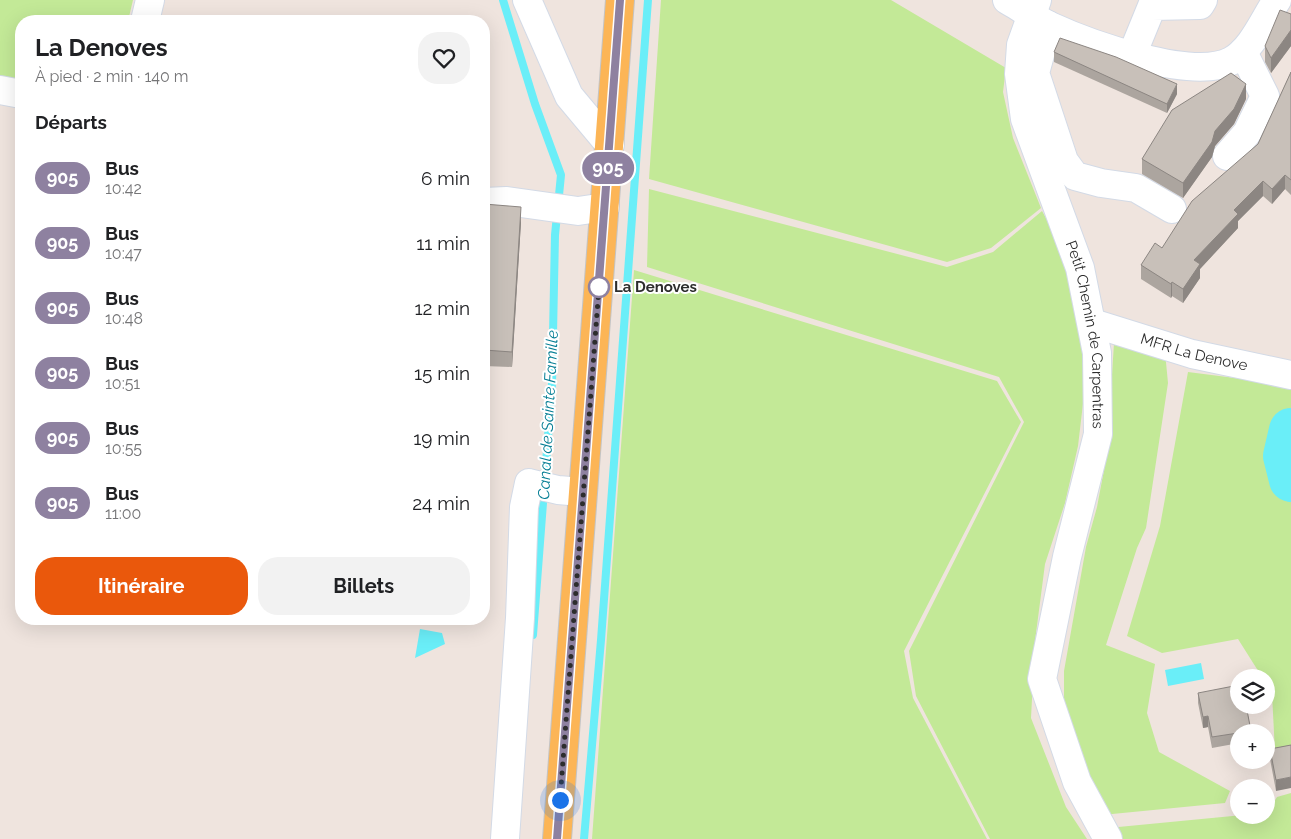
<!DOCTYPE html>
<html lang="fr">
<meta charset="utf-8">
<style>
body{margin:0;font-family:Raleway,sans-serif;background:#f2f2f2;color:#202124;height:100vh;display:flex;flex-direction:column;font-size:19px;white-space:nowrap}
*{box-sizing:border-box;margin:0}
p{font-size:16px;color:#757577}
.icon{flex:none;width:28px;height:28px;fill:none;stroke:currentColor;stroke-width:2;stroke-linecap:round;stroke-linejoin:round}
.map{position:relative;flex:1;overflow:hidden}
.panel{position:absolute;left:15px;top:15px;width:475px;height:610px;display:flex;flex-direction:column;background:#fff;border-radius:20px;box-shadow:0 5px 20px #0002}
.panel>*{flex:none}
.badge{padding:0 10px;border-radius:16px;font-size:18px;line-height:32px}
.controls{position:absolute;left:1230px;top:669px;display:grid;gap:10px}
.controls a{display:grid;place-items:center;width:45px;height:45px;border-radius:50%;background:#fff;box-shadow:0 5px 20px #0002;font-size:25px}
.you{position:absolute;width:25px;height:25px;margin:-12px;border:4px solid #fff;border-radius:50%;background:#1a73e8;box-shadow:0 0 0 8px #1a73e833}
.map>.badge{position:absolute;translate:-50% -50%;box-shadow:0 0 0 2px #fff}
h2{padding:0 20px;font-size:19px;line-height:45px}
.round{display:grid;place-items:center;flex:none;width:52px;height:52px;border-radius:20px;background:#f2f2f2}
.summary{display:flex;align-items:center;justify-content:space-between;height:85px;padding:0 20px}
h1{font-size:24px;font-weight:700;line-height:38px}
.button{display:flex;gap:10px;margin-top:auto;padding:10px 20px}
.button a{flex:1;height:58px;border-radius:20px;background:#ea580c;color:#fff;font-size:20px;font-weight:700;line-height:58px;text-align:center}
.button a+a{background:#f2f2f2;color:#202124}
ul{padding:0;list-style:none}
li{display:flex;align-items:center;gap:15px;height:65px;padding:0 20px}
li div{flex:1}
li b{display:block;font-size:19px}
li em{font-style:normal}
li .badge{min-width:55px;font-weight:700;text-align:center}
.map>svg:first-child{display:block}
.green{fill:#c3e997}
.water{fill:#6aeef8}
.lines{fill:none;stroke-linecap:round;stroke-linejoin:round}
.stream{stroke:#6aeef8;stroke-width:8}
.river{stroke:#6aeef8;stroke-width:44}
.minor-casing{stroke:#d3dae6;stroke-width:30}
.major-casing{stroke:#c4c4c4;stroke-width:30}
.minor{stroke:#fff;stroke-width:28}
.major{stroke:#fcb556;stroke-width:28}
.wall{fill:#aca59f}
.shaded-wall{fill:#8c8682}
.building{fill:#c8c0b9;stroke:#8c8682}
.line-casing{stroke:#fff;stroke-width:11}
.line{stroke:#8e81a0;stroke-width:8}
.walk{stroke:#2d2d2d;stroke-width:5;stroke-dasharray:0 9}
.stop-dot{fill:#fff;stroke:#8e81a0;stroke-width:2.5}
.labels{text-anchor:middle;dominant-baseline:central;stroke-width:4;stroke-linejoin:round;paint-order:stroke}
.stop-label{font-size:15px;font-weight:bold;fill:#2d2d2d;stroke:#fff;text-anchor:start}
.street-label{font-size:15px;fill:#2d2d2d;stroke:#fff}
.water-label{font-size:16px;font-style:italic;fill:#057e94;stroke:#fff}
</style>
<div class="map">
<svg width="1291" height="839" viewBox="0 0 1291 839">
<rect width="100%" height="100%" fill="#efe4de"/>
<!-- green -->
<g class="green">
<path d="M 0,0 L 133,0 L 128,21 L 21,21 L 21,84 L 0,80 Z"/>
<path d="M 661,0 L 891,0 L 1006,68 L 1003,92 L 1013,138 L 1041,208 L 991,248 L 947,262 L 649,179 Z"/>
<path d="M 649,189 L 947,267 L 993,252 L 1042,211 L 1059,241 L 1075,298 L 1086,378 L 1078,446 L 1065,503 L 1045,564 L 1035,641 L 1031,718 L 1066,807 L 1087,839 L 990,839 L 916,696 L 909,651 L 1024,422 L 999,377 L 647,267 Z"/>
<path d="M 634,270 L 997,381 L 1021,422 L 904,651 L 913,698 L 987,839 L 592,839 Z"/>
<path d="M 1114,343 L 1165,352 L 1168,383 L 1146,528 L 1137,548 L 1106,645 L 1155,664 L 1147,713 L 1159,752 L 1230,791 L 1225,803 L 1102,815 L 1064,718 L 1064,671 L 1086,547 L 1097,507 L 1107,454 Z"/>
<path d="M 1188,372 L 1290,385 L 1291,383 L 1291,751 L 1275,752 L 1272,694 L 1266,685 L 1266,678 L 1262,677 L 1238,639 L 1162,653 L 1127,636 L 1160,526 Z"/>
<path d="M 1291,793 L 1291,839 L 1117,839 L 1108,828 L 1243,815 L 1266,815 L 1277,797 Z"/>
</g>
<!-- water -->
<g class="water">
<path d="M 420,629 L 442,633 L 445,644 L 415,658 Z"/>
<path d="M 1201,663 L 1204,679 L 1168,686 L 1165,670 Z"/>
</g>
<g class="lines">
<!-- stream -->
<g class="stream">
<path d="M 503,0 L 535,104 L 561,175 L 555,235 L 552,384 L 533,635"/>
<path d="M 584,839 L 601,640 L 648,0"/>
</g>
<!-- river -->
<path class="river" d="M 1291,430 L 1285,456 L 1291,480"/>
<!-- minor casing -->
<g class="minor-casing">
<g id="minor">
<path d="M 527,0 L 569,96 L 610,145"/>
<path d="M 1007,0 C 1022,8 1035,19 1050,26 C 1089,44 1192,81 1231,61 C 1252,50 1264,19 1277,0"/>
<path id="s1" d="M 1037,0 L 1021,45 L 1019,74 L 1025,119 L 1080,268 L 1097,353 L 1098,434 L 1067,557 L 1042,679 L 1077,782 L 1108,839"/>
<path d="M 145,21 L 150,0"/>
<path d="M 1048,25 L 1035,73 L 1064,161 L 1075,176 L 1101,183 L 1136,188 L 1172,209"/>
<path d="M 1132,55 L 1152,6 L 1200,5 L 1203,0"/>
<path d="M 0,90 L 21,94"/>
<path d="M 1227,156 L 1247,133 L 1265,96 L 1243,52"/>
<path d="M 484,202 L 507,201 L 578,211 L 605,207"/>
<path id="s2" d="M 1099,325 L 1192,354 L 1291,375"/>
<path d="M 505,839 L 520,618 L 524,507 L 529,483 L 558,490 L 582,492"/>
</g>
</g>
<!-- major casing -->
<g class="major-casing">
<path id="major" d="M 557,839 L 620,0"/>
</g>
<!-- minor -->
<use href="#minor" class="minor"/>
<!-- major -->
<use href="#major" class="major"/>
</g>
<!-- wall -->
<g class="wall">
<path d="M 1291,14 L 1291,46 L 1271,73 L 1265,62 L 1265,46 Z"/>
<path d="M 1054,52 L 1177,94 L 1167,113 L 1054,62 Z"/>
<path d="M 1291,72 L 1291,195 L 1285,189 L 1272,204 L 1263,196 L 1238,221 L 1238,228 L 1200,269 L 1200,278 L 1183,303 L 1172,296 L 1171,298 L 1141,279 L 1141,265 L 1162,248 L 1258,144 Z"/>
<path d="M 1246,99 L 1234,124 L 1215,146 L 1212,157 L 1183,198 L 1142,174 L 1142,159 Z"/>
<path d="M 484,204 L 521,222 L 512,367 L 484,366 Z"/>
<path d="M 1198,693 L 1251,731 L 1251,732 L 1239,732 L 1239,743 L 1212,748 L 1208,727 L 1203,728 L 1198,703 Z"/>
<path d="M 1291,745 L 1276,791 L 1270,759 L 1270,749 Z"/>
</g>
<!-- shaded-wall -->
<g class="shaded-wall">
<path d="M 1291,30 L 1291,46 L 1271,73 L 1271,58 Z"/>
<path d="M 1177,84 L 1177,94 L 1167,113 L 1167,104 Z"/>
<path d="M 1246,84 L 1246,99 L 1234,124 L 1215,146 L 1212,157 L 1183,198 L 1183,183 L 1215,131 Z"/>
<path d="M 1285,175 L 1285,189 L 1272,204 L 1272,189 Z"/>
<path d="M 1263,181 L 1263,196 L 1238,221 L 1238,228 L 1200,269 L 1200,278 L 1183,303 L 1183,289 L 1194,260 L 1234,210 Z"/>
<path d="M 521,207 L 521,222 L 512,367 L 512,352 Z"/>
<path d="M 1172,282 L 1172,296 L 1171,298 L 1171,284 Z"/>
<path d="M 1208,716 L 1208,727 L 1203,728 L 1203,717 Z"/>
<path d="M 1291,777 L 1291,788 L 1276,791 L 1276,780 Z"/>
</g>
<!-- building -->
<g class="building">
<path d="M 1280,10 L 1291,14 L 1291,30 L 1271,58 L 1265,46 Z"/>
<path d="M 1060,38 L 1116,57 L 1177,84 L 1167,104 L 1054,52 Z"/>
<path d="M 1291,72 L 1291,180 L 1285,175 L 1272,189 L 1263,181 L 1234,210 L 1238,214 L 1194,260 L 1200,264 L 1183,289 L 1172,282 L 1171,284 L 1141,265 L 1155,243 L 1162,248 L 1192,201 L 1258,144 Z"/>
<path d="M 1231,73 L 1246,84 L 1234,109 L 1215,131 L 1212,142 L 1183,183 L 1142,159 L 1172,110 Z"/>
<path d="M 484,204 L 521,207 L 512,352 L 484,350 Z"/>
<path d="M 1239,685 L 1239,705 L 1246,705 L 1251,731 L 1212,737 L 1208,716 L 1203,717 L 1198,693 Z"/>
<path d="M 1291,745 L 1291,777 L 1276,780 L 1270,749 Z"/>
</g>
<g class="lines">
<!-- line casing -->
<g class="line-casing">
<path id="line" d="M 557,839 L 620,0"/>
</g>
<!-- line -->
<use href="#line" class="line"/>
<!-- walk -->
<path class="walk" d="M 560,800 L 599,287"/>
</g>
<!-- markers -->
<circle class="stop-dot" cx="599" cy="287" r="10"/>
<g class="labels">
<!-- stop labels -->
<g class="stop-label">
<text x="614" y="287">La Denoves</text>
</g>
<!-- street labels -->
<g class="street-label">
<text stroke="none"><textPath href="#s1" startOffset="348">Petit Chemin de Carpentras</textPath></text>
<text stroke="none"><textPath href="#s2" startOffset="99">MFR La Denove</textPath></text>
</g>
<!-- water labels -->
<g class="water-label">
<text transform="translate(548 415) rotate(-87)">Canal de Sainte Famille</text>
</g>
</g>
</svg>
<div class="controls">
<a><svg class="icon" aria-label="layers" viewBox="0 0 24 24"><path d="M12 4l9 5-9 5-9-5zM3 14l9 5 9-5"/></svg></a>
<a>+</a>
<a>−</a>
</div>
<div class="you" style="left:560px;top:800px"></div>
<b class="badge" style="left:608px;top:168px;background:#8e81a0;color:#fff">905</b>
<section class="panel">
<div class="summary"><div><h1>La Denoves</h1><p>À pied · 2 min · 140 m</p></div><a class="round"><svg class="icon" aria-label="heart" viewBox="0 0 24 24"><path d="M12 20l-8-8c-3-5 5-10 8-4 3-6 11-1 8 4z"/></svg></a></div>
<h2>Départs</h2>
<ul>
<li><span class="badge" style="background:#8e81a0;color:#fff">905</span><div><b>Bus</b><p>10:42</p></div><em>6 min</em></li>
<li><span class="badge" style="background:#8e81a0;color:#fff">905</span><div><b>Bus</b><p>10:47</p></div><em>11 min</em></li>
<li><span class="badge" style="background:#8e81a0;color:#fff">905</span><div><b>Bus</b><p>10:48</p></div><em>12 min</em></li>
<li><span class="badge" style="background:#8e81a0;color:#fff">905</span><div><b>Bus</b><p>10:51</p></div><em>15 min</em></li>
<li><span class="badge" style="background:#8e81a0;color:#fff">905</span><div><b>Bus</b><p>10:55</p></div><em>19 min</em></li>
<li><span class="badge" style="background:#8e81a0;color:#fff">905</span><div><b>Bus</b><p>11:00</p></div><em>24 min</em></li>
</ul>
<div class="button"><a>Itinéraire</a><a>Billets</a></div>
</section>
</div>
